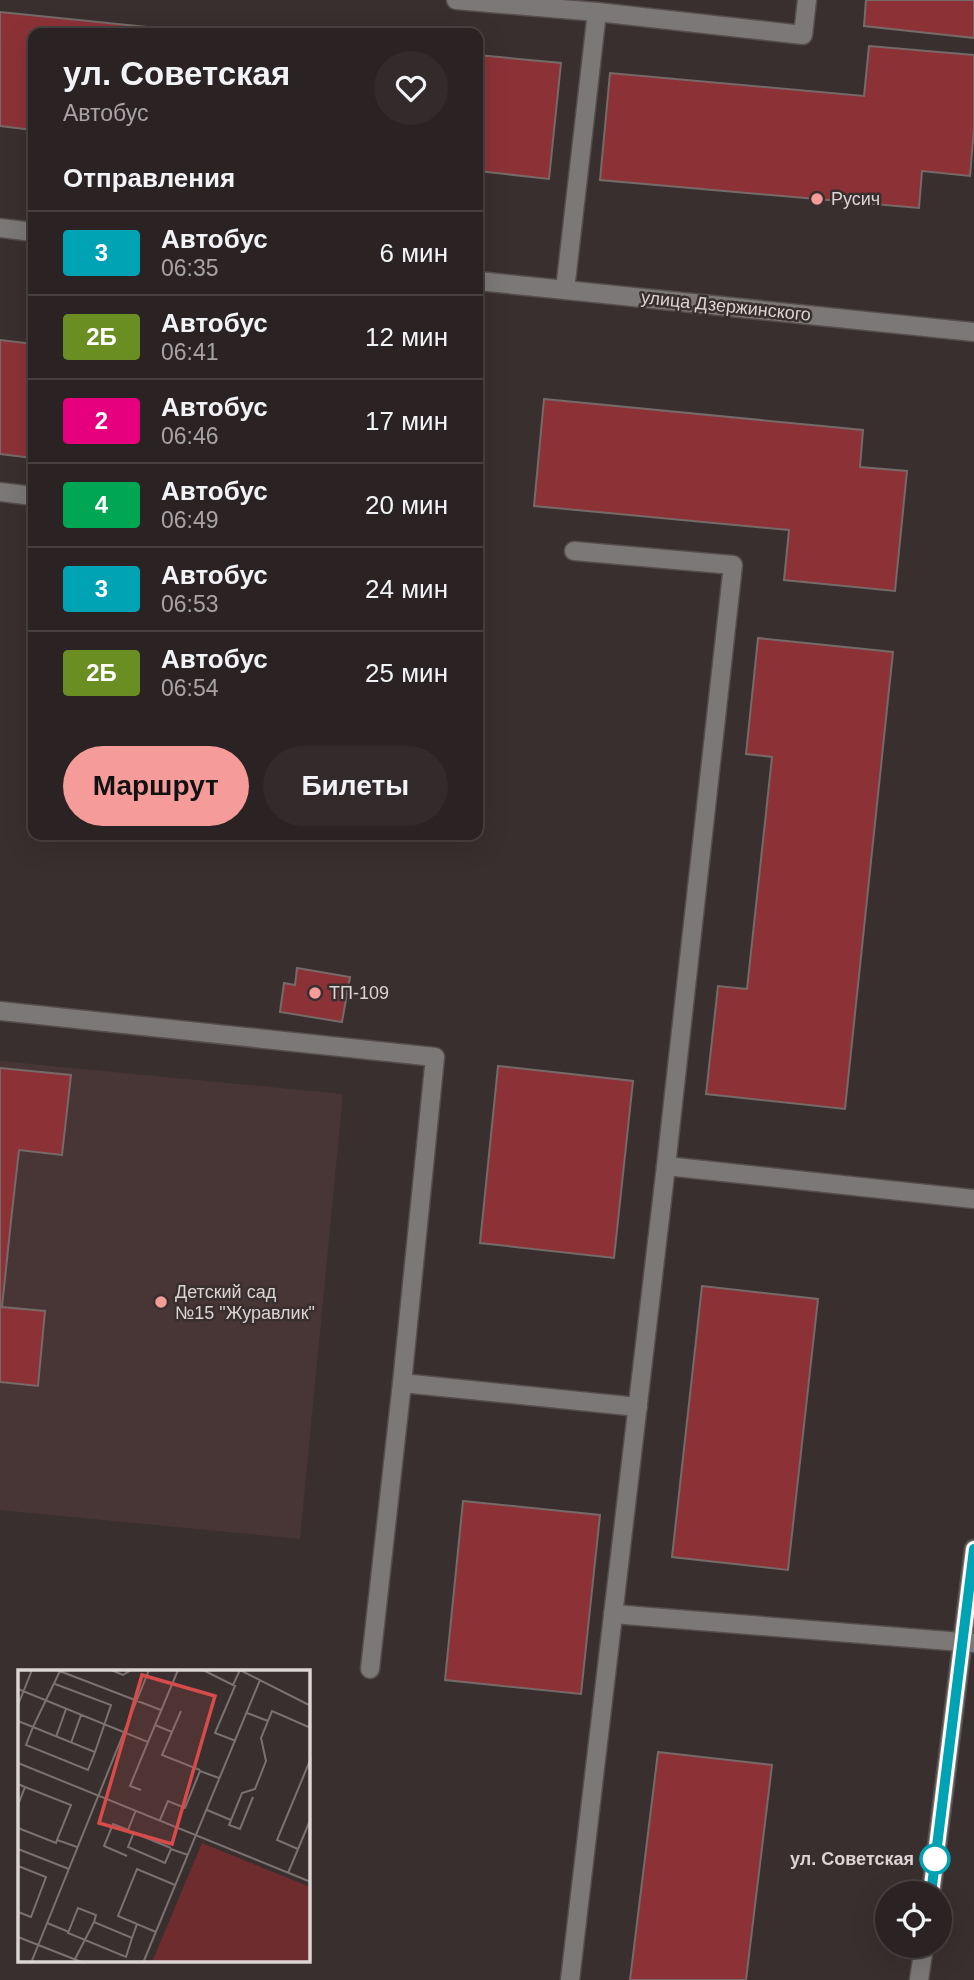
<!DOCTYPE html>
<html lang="ru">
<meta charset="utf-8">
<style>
body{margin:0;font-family:Arial,sans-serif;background:#332b2b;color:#f1f3f6;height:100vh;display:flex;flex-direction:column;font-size:26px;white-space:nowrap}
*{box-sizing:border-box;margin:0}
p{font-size:23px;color:#a6a4a6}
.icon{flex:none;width:38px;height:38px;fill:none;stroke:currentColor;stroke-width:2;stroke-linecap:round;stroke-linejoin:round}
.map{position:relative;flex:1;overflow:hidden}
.sheet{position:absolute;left:28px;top:28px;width:455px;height:812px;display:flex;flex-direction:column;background:#2b2323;border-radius:14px;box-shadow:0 7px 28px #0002,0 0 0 2px #474041}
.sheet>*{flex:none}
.badge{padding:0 14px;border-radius:5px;font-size:24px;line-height:46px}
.tools{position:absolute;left:875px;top:1881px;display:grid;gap:14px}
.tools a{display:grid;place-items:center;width:77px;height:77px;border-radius:50%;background:#2b2323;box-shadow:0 7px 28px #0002,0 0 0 2px #474041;font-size:35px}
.map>.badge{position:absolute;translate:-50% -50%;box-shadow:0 0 0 4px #fff}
h2{padding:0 35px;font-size:26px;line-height:63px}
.round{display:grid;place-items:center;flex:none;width:74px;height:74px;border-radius:37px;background:#332b2b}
.overview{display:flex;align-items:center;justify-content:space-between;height:119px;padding:0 35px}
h1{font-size:33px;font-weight:800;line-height:52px}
.cta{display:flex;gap:14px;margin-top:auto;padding:14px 35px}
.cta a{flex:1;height:80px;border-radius:42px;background:#f59b9a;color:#111;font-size:28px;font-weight:800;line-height:80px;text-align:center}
.cta a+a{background:#332b2b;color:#f1f3f6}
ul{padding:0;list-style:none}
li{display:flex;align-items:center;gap:21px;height:84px;padding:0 35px;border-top:2px solid #474041}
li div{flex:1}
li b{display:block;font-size:26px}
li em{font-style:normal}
li .badge{min-width:77px;font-weight:700;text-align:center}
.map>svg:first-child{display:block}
.built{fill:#473635}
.building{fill:#8c3237;stroke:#766a69;stroke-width:2}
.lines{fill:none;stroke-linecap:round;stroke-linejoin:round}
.minor-casing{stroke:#564d4d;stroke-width:21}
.minor{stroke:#7d7878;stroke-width:18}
.line-casing{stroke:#fff;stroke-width:16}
.line{stroke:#00a3b4;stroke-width:10}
.poi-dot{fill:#f59b9a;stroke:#392f2f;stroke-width:2.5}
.stop-dot{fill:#fff;stroke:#00a3b4;stroke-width:3.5}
.labels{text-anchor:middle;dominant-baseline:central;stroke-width:5;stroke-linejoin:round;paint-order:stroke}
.poi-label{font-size:18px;fill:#dcd5d5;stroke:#392f2f;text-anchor:start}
.street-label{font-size:18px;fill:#dcd5d5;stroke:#392f2f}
.stop-label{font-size:18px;font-weight:bold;fill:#dcd5d5;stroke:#392f2f;text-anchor:end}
.inset-road{fill:none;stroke:#7a7171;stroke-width:2}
.view{fill:#d74b4b;fill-opacity:0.15;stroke:#d74b4b;stroke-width:3.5}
.inset-edge{fill:none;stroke:#dcd5d5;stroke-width:3.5}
</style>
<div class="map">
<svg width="974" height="1980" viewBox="0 0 974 1980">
<rect width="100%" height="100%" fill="#392f2f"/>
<!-- built -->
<path class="built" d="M 0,1061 L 343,1094 L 300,1539 L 0,1510 Z"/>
<!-- building -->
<g class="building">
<path d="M 866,0 L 974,0 L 974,38 L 864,26 Z"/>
<path d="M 0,12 L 157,28 L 203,33 L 33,33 L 33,130 L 0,126 Z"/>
<path d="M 869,46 L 974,55 L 974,128 L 970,176 L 922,171 L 919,208 L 600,180 L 610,73 L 864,96 Z"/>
<path d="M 478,55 L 561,63 L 549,179 L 478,171 Z"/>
<path d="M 0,340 L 33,344 L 33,458 L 0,454 Z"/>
<path d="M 544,399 L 863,430 L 860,467 L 907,471 L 895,591 L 784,580 L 789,530 L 534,506 Z"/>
<path d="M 758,638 L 893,652 L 845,1109 L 706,1094 L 718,986 L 747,989 L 772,757 L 746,754 Z"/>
<path d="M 297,968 L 350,977 L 342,1022 L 280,1012 L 284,983 L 295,985 Z"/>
<path d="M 498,1066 L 633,1081 L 614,1258 L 480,1243 Z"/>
<path d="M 0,1068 L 71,1075 L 62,1155 L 19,1150 L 11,1221 L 2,1307 L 45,1311 L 38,1386 L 0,1382 Z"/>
<path d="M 702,1286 L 818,1299 L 788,1570 L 672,1557 Z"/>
<path d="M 463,1501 L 600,1515 L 581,1694 L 445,1680 Z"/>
<path d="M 658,1752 L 772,1765 L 746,1980 L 630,1980 Z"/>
</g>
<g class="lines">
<!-- minor casing -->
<g class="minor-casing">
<g id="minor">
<path d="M 456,0 L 597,12"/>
<path d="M 0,228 L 33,232"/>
<path d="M 478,281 L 974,332"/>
<path d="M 565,290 L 597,12 L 803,35 L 807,0"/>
<path d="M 0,492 L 33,496"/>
<path d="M 574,551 L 733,565 L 666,1166 L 974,1199"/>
<path d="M 0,1011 L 435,1057 L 402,1383"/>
<path d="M 613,1614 L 974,1643"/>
<path d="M 370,1669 L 402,1383 L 638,1407"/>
<path d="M 931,1894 L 974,1549"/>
<path d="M 570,1980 L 666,1166"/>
<path d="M 919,1980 L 924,1946"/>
</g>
</g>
<!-- minor -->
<use href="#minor" class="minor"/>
</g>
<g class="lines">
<!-- line casing -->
<g class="line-casing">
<path id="line" d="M 931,1894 L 974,1549"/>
</g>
<!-- line -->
<use href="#line" class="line"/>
</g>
<!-- markers -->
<g class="poi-dot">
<circle cx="817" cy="199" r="7"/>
<circle cx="315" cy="993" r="7"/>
<circle cx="161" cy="1302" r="7"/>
</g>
<circle class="stop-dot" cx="935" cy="1859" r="14"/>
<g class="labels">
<!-- poi labels -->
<g class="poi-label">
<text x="831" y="199">Русич</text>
<text x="329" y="993">ТП-109</text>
<text x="175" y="1292">Детский сад<tspan x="175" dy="21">№15 "Журавлик"</tspan></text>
</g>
<!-- street labels -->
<g class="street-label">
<text transform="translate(726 306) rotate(6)">улица Дзержинского</text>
</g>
<!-- stop labels -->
<g class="stop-label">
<text x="914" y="1859">ул. Советская</text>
</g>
</g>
<!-- overview -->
<g transform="translate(18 1670)">
<rect width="292" height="292" fill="#392f2f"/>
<path d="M 184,173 L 292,217 L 292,292 L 134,292 Z" fill="#6f2c2e"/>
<path class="inset-road" d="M 39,0 L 143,40M 93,0 L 105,5 L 113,0M 185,0 L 217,16 L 197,63 L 218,71M 37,14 L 93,35 L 77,82M 215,15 L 222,0 L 293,36M 0,19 L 130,72 L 112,116 L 123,120M 0,35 L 14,0M 229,43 L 250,51M 0,51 L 15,57 L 42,1M 137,55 L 154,62 L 163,41M 15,57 L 77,82 L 70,100 L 8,75 ZM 154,62 L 144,85 L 182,100M 38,67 L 48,39M 130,72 L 160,0M 53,73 L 63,45M 0,93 L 293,212M 0,114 L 7,117 L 0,135M 7,117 L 53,135 L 39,170 L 59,177M 235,127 L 222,159 L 211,155 L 224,123 L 237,119 L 248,91 L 243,68 L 254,41 L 293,58M 189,140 L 213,150M 142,150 L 150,131 L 167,138 L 182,101 L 201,108M 0,158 L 38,173 L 39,170M 114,162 L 153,178M 116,162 L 110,177 L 147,193 L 153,179 L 170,185M 0,179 L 51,199M 280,179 L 259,170 L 293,88M 109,186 L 86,176 L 95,154 L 110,160 L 118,140M 0,196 L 28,207 L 13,247 L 0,242M 270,203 L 293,148M 76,252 L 78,245 L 60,238 L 50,263 L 108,287 L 114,268M 29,253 L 51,262M 119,254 L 100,246 L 119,199 L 157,215M 0,267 L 66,293M 57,289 L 76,252 L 114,268 L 119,254 L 138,262M 13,293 L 131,0M 125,293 L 242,10"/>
<path class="view" d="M 124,5 L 197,26 L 154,174 L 81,153 Z"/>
<rect width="292" height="292" class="inset-edge"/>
</g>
</svg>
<div class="tools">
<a><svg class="icon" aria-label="locate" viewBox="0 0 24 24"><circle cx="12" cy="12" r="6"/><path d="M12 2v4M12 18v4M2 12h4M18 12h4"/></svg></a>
</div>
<section class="sheet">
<div class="overview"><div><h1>ул. Советская</h1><p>Автобус</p></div><a class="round"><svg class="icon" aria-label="heart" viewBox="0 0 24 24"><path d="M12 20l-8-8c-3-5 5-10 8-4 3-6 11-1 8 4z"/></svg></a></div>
<h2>Отправления</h2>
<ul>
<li><span class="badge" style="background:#00a3b4;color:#fff">3</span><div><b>Автобус</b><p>06:35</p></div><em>6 мин</em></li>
<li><span class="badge" style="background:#6b8e23;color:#fff">2Б</span><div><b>Автобус</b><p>06:41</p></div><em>12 мин</em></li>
<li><span class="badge" style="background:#e6007e;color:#fff">2</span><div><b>Автобус</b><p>06:46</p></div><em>17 мин</em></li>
<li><span class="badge" style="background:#00a651;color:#fff">4</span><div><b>Автобус</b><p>06:49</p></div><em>20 мин</em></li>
<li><span class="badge" style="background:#00a3b4;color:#fff">3</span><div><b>Автобус</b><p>06:53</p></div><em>24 мин</em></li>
<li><span class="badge" style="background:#6b8e23;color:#fff">2Б</span><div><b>Автобус</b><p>06:54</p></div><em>25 мин</em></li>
</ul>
<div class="cta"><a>Маршрут</a><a>Билеты</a></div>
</section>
</div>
